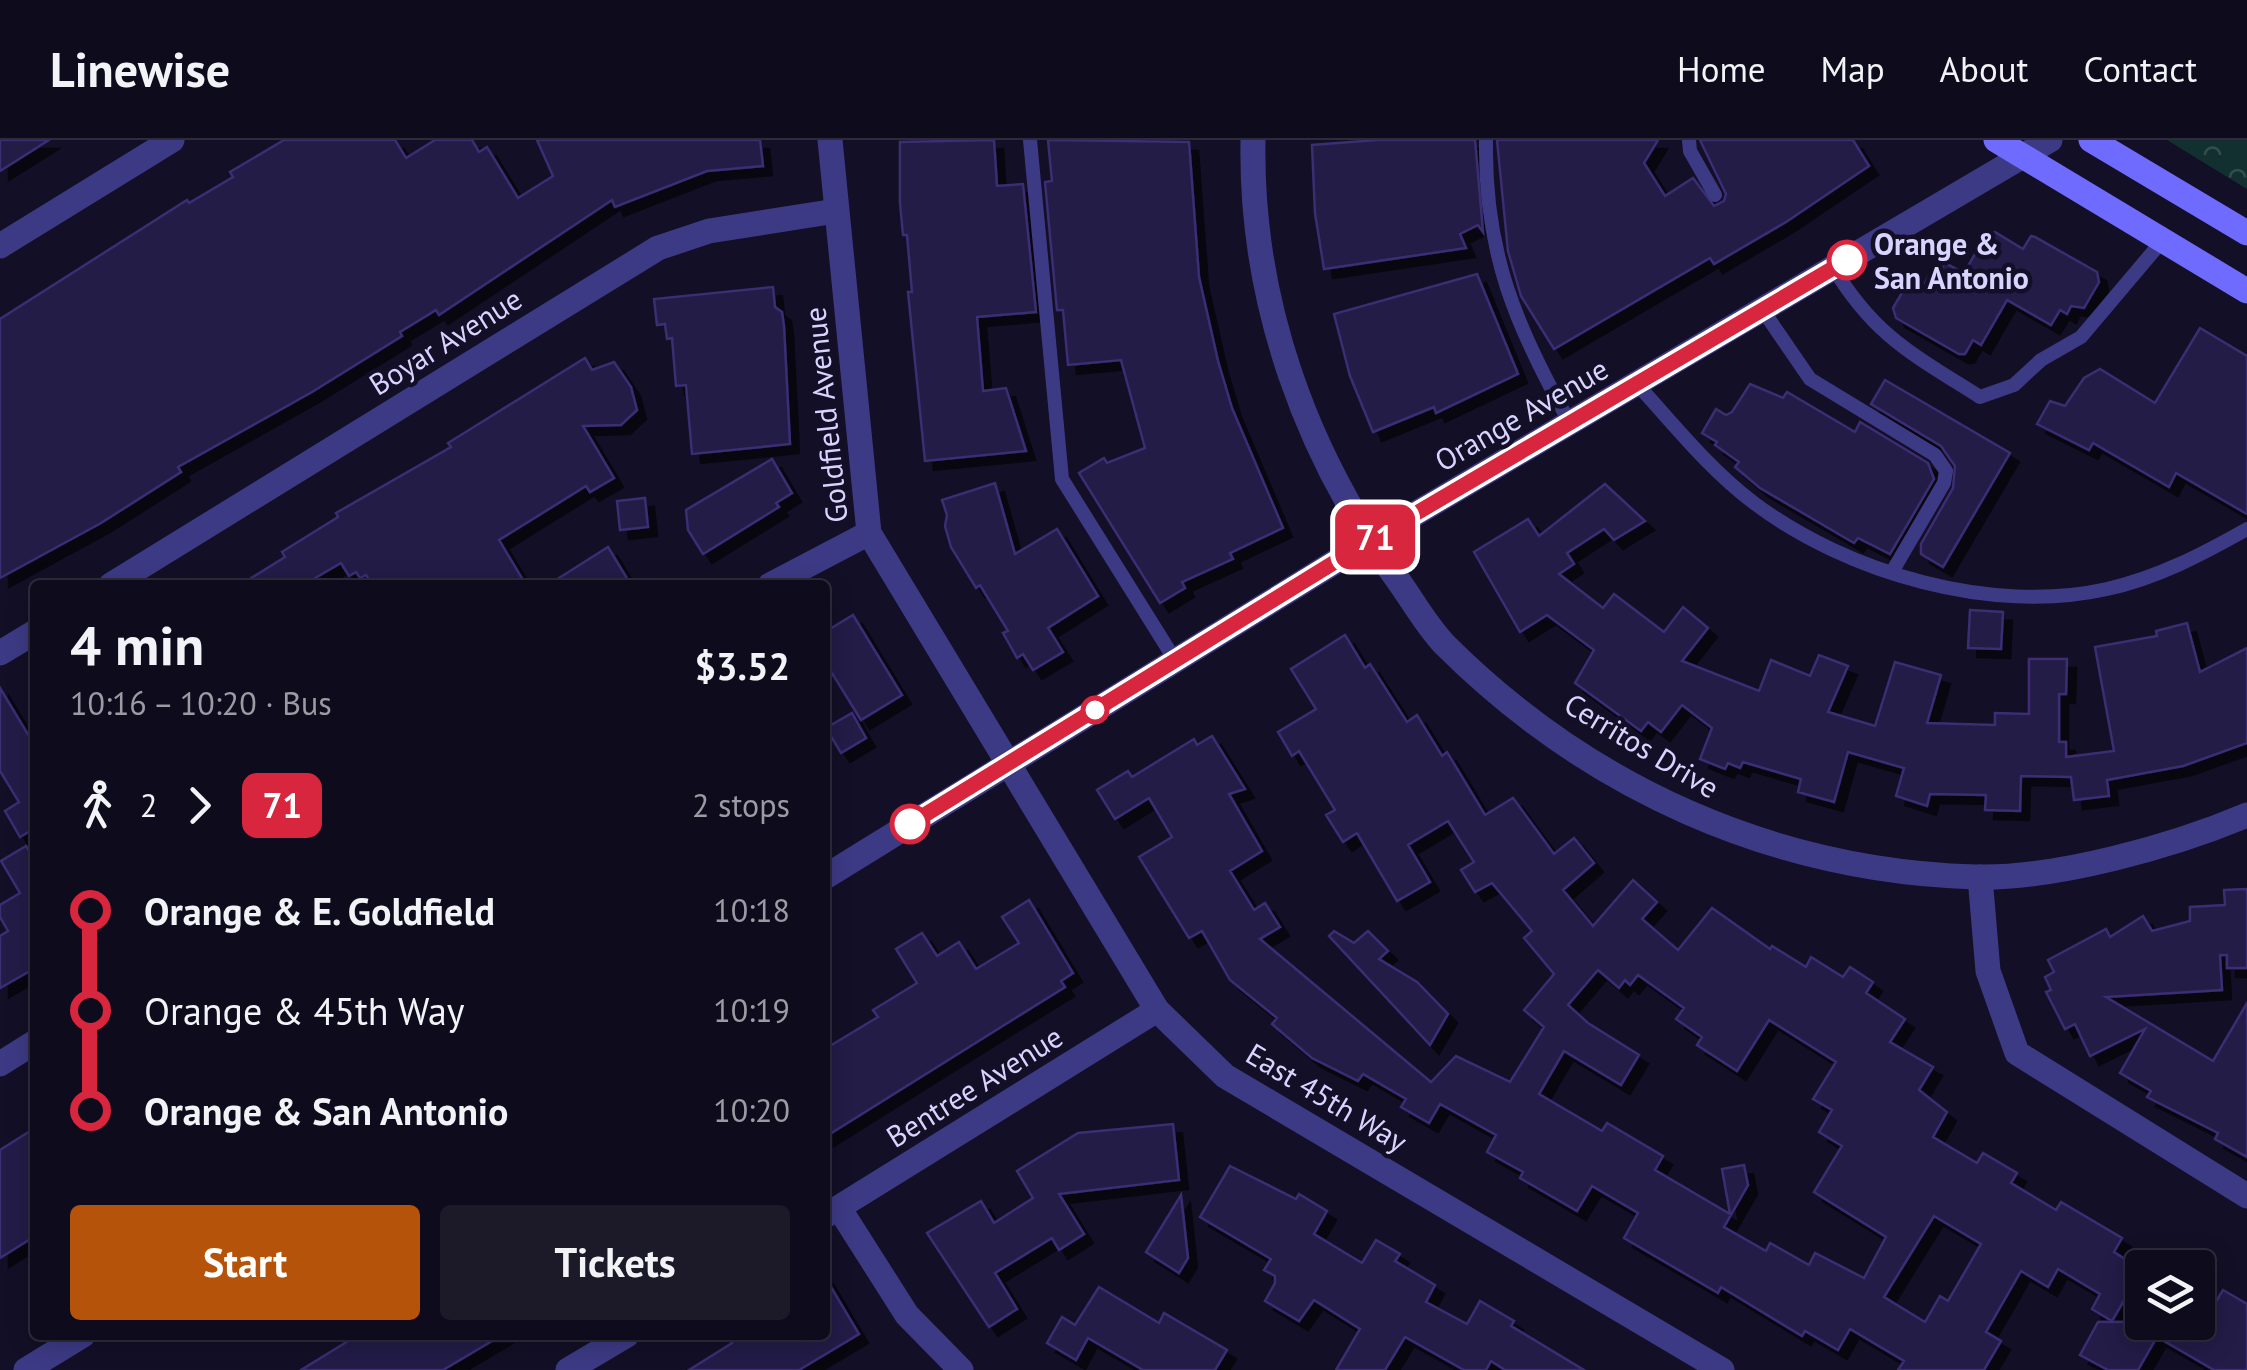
<!DOCTYPE html>
<meta charset="utf-8">
<style>
body{margin:0;font-family:"PT Sans",sans-serif;background:#1c1929;color:#f1f3f6;height:100vh;display:flex;flex-direction:column;font-size:38px;white-space:nowrap}
*{box-sizing:border-box;margin:0}
p{font-size:32px;color:#9b9ba3}
.icon{flex:none;width:55px;height:55px;fill:none;stroke:currentColor;stroke-width:2;stroke-linecap:round;stroke-linejoin:round}
.map{position:relative;flex:1;overflow:hidden}
.side{position:absolute;left:30px;top:440px;width:800px;height:760px;display:flex;flex-direction:column;background:#0e0b1c;border-radius:10px;box-shadow:0 5px 25px #0003,0 0 0 2px #2e2b3b}
.side>*{flex:none}
.badge{padding:0 20px;border-radius:15px;font-size:35px;line-height:65px}
.buttons{position:absolute;left:2125px;top:1110px;display:grid;gap:20px}
.buttons a{display:grid;place-items:center;width:90px;height:90px;border-radius:10px;background:#0e0b1c;box-shadow:0 5px 25px #0003,0 0 0 2px #2e2b3b;font-size:50px}
.map>.badge{position:absolute;translate:-50% -50%;box-shadow:0 0 0 5px #fff}
.legs{display:flex;align-items:center;gap:15px;height:110px;padding:0 40px;font-size:32px}
.legs p{margin-inline-start:auto}
.overview{display:flex;align-items:center;justify-content:space-between;height:170px;padding:0 40px}
h1{font-size:55px;font-weight:700;line-height:75px}
.primary-button{display:flex;gap:20px;margin-top:auto;padding:20px 40px}
.primary-button a{flex:1;height:115px;border-radius:10px;background:#b45309;color:#fff;font-size:40px;font-weight:700;line-height:115px;text-align:center}
.primary-button a+a{background:#1c1929;color:#f1f3f6}
ul{padding:0 40px;list-style:none}
li{display:flex;align-items:center;gap:35px;height:100px;font-size:38px}
li i{display:grid;place-items:center;width:15px;height:100%;margin:0 12px;background:currentColor}
li i::after{content:'';width:25px;height:25px;margin:-12px;border:8px solid;border-radius:50%;background:#0e0b1c}
li p{margin-inline-start:auto}
li:first-child i{background:linear-gradient(#0000 50%,currentColor 0)}
li:last-child i{background:linear-gradient(currentColor 50%,#0000 0)}
header{display:flex;align-items:center;gap:60px;box-sizing:border-box;height:140px;padding:0 50px;background:#0e0b1c;border-bottom:2px solid #2e2b3b}
header strong{font-size:48px}
nav{display:flex;gap:55px;margin-inline-start:auto;font-size:35px}
.map>svg:first-child{display:block}
.park{fill:url(#park-crowns)}
.building{fill:#241b47;stroke:#3b2d73;stroke-width:2.5;fill-rule:evenodd;filter:url(#shadow)}
.lines{fill:none;stroke-linecap:round;stroke-linejoin:round}
.service{stroke:#3d3a85;stroke-width:14}
.minor{stroke:#3d3a85;stroke-width:25}
.tertiary{stroke:#3d3a85;stroke-width:25}
.secondary{stroke:#6f6bff;stroke-width:25}
.line-1-casing{stroke:#fff;stroke-width:22}
.line-1{stroke:#d7263d;stroke-width:15}
.stop-1-dot{fill:#fff;stroke:#d7263d;stroke-width:5}
.labels{text-anchor:middle;dominant-baseline:central;stroke-width:9;stroke-linejoin:round;paint-order:stroke}
.stop-label{font-size:30px;font-weight:bold;fill:#d9d4ff;stroke:#130f26;text-anchor:start}
.street-label{font-size:30px;fill:#d9d4ff;stroke:#130f26}
</style>
<header>
<strong>Linewise</strong>
<nav><a>Home</a><a>Map</a><a>About</a><a>Contact</a></nav>
</header>
<div class="map">
<svg width="2247" height="1230" viewBox="0 0 2247 1230">
<defs>
<pattern id="park-crowns" width="20" height="18" patternUnits="userSpaceOnUse" patternTransform="scale(2.5)"><rect width="20" height="18" fill="#12302f"/><path d="M2 6a3 3 0 1 1 6 0M12 15a3 3 0 1 1 6 0" fill="none" stroke="#344d4e"/></pattern>
<filter id="shadow"><feDropShadow dx="9" dy="9" stdDeviation="0" flood-color="#0009"/></filter>
</defs>
<rect width="100%" height="100%" fill="#130f26"/>
<!-- park -->
<path class="park" d="M 2167,0 L 2247,0 L 2247,49 Z"/>
<!-- building -->
<g class="building">
<path d="M 0,0 L 49,0 L 0,31 Z"/>
<path d="M 284,0 L 395,0 L 406,18 L 435,0 L 472,0 L 479,12 L 487,7 L 518,58 L 553,36 L 537,0 L 760,0 L 763,26 L 707,31 L 615,67 L 612,60 L 439,175 L 436,170 L 400,192 L 402,196 L 312,252 L 178,327 L 181,332 L 101,383 L 0,438 L 0,179 L 187,60 L 189,63 L 233,37 L 230,32 Z"/>
<path d="M 994,0 L 997,46 L 1023,44 L 1036,172 L 977,177 L 983,251 L 1006,248 L 1026,311 L 925,321 L 908,152 L 912,152 L 907,95 L 903,95 L 900,63 L 900,2 Z"/>
<path d="M 1048,0 L 1189,2 L 1199,137 L 1218,221 L 1232,268 L 1283,388 L 1230,413 L 1233,419 L 1182,442 L 1185,448 L 1160,463 L 1079,333 L 1104,318 L 1107,323 L 1145,308 L 1121,220 L 1068,225 L 1063,170 L 1057,170 L 1045,42 L 1052,41 Z"/>
<path d="M 1377,0 L 1475,0 L 1483,92 L 1478,85 L 1460,94 L 1466,108 L 1324,129 L 1315,73 L 1312,5 Z"/>
<path d="M 1497,0 L 1658,0 L 1644,23 L 1665,56 L 1693,38 L 1714,66 L 1724,61 L 1726,54 L 1700,0 L 1853,0 L 1869,26 L 1786,82 L 1714,124 L 1710,118 L 1554,209 L 1521,156 L 1508,111 Z"/>
<path d="M 1995,92 L 2023,109 L 2031,96 L 2035,97 L 2097,132 L 2099,142 L 2084,168 L 2071,166 L 2067,174 L 2060,170 L 2051,185 L 2007,160 L 1981,205 L 1973,200 L 1965,214 L 1959,214 L 1896,178 L 1893,168 L 1909,141 L 1924,145 L 1930,133 L 1937,137 L 1945,123 L 1964,133 L 1986,95 Z"/>
<path d="M 1477,134 L 1518,234 L 1436,273 L 1434,267 L 1373,292 L 1350,236 L 1334,174 Z"/>
<path d="M 773,147 L 775,167 L 782,172 L 784,186 L 790,304 L 692,314 L 686,245 L 676,246 L 672,198 L 667,199 L 665,184 L 657,185 L 654,159 Z"/>
<path d="M 2200,188 L 2247,216 L 2247,374 L 2176,333 L 2169,347 L 2093,303 L 2089,310 L 2037,284 L 2050,261 L 2065,266 L 2084,238 L 2100,229 L 2155,263 Z"/>
<path d="M 585,218 L 592,230 L 614,222 L 631,247 L 637,270 L 621,285 L 583,286 L 614,338 L 590,352 L 586,346 L 499,400 L 526,445 L 372,445 L 366,435 L 360,438 L 356,432 L 349,436 L 341,423 L 303,445 L 240,445 L 285,417 L 282,412 L 338,377 L 336,373 L 451,307 L 448,303 Z"/>
<path d="M 1885,240 L 2010,313 L 1943,427 L 1921,414 L 1921,404 L 1953,348 L 1955,326 L 1941,306 L 1871,264 Z"/>
<path d="M 1750,244 L 1783,258 L 1787,252 L 1855,292 L 1860,282 L 1928,323 L 1934,339 L 1890,414 L 1858,398 L 1854,403 L 1760,348 L 1735,327 L 1739,322 L 1715,305 L 1717,302 L 1702,293 L 1716,269 L 1726,275 L 1732,272 Z"/>
<path d="M 772,319 L 792,353 L 776,363 L 779,367 L 703,414 L 688,390 L 686,370 Z"/>
<path d="M 995,343 L 1015,414 L 1057,389 L 1098,456 L 1048,488 L 1063,512 L 1033,530 L 1023,514 L 1017,518 L 1003,493 L 1008,491 L 980,445 L 976,448 L 951,407 L 945,386 L 947,375 L 942,360 Z"/>
<path d="M 1605,344 L 1645,381 L 1614,400 L 1604,389 L 1567,413 L 1574,424 L 1559,434 L 1603,468 L 1614,454 L 1664,492 L 1683,467 L 1708,488 L 1682,521 L 1759,551 L 1771,520 L 1810,536 L 1819,515 L 1848,526 L 1828,572 L 1875,586 L 1895,522 L 1941,535 L 1927,583 L 1995,585 L 1995,573 L 2029,574 L 2029,519 L 2067,519 L 2066,554 L 2059,554 L 2059,602 L 2066,602 L 2066,617 L 2114,611 L 2095,507 L 2157,496 L 2156,491 L 2187,483 L 2200,532 L 2247,508 L 2247,603 L 2183,626 L 2107,640 L 2109,656 L 2074,660 L 2071,637 L 2021,636 L 2020,671 L 1985,670 L 1986,655 L 1930,654 L 1927,666 L 1896,656 L 1904,628 L 1848,612 L 1834,662 L 1798,652 L 1801,639 L 1743,622 L 1740,628 L 1728,623 L 1725,629 L 1700,619 L 1712,588 L 1682,565 L 1661,592 L 1648,582 L 1641,591 L 1575,543 L 1594,510 L 1547,475 L 1520,492 L 1474,412 L 1528,379 L 1539,396 Z"/>
<path d="M 645,358 L 648,387 L 620,390 L 617,361 Z"/>
<path d="M 608,407 L 631,445 L 548,445 Z"/>
<path d="M 1970,470 L 2003,472 L 2001,509 L 1968,508 Z"/>
<path d="M 853,475 L 902,555 L 861,580 L 825,522 L 825,492 Z"/>
<path d="M 1345,495 L 1365,528 L 1370,524 L 1407,582 L 1417,575 L 1442,616 L 1447,612 L 1485,675 L 1513,658 L 1554,714 L 1574,698 L 1594,723 L 1563,750 L 1593,786 L 1633,740 L 1657,762 L 1642,779 L 1678,810 L 1712,768 L 1770,809 L 1772,806 L 1806,827 L 1811,817 L 1843,837 L 1850,827 L 1873,842 L 1866,853 L 1905,879 L 1890,902 L 1933,927 L 1919,950 L 1947,972 L 1933,997 L 1977,1023 L 1983,1013 L 2017,1033 L 2011,1043 L 2056,1070 L 2061,1062 L 2122,1098 L 2114,1112 L 2142,1130 L 2112,1181 L 2092,1169 L 2100,1154 L 2058,1129 L 2048,1147 L 2021,1131 L 1986,1192 L 2001,1201 L 1984,1230 L 1898,1230 L 1904,1221 L 1850,1189 L 1838,1210 L 1805,1191 L 1802,1196 L 1721,1147 L 1718,1153 L 1624,1098 L 1638,1073 L 1592,1046 L 1577,1071 L 1520,1038 L 1523,1032 L 1487,1012 L 1496,995 L 1440,964 L 1429,983 L 1401,967 L 1406,959 L 1363,934 L 1358,941 L 1312,918 L 1272,884 L 1277,878 L 1230,840 L 1202,791 L 1189,798 L 1139,717 L 1172,697 L 1149,658 L 1115,679 L 1097,650 L 1128,631 L 1132,637 L 1194,599 L 1197,605 L 1212,596 L 1245,649 L 1229,654 L 1262,711 L 1230,731 L 1254,770 L 1265,763 L 1280,787 L 1260,799 L 1431,942 L 1456,916 L 1510,942 L 1544,887 L 1524,870 L 1554,834 L 1524,798 L 1532,791 L 1492,743 L 1475,752 L 1461,730 L 1474,722 L 1448,681 L 1408,705 L 1430,742 L 1397,761 L 1357,693 L 1343,702 L 1326,675 L 1335,670 L 1299,611 L 1292,616 L 1278,592 L 1316,569 L 1291,529 ZM 1598,830 L 1619,848 L 1625,840 L 1630,845 L 1638,835 L 1684,868 L 1676,879 L 1702,897 L 1697,905 L 1737,931 L 1769,880 L 1836,922 L 1813,959 L 1832,970 L 1819,992 L 1842,1006 L 1814,1052 L 1886,1097 L 1864,1138 L 1815,1113 L 1809,1125 L 1770,1103 L 1766,1111 L 1724,1087 L 1748,1045 L 1744,1025 L 1722,1029 L 1730,1074 L 1655,1030 L 1663,1016 L 1607,983 L 1602,991 L 1539,954 L 1564,911 L 1621,945 L 1639,915 L 1588,883 L 1568,865 ZM 1934,1076 L 1981,1104 L 1948,1161 L 1940,1156 L 1925,1182 L 1884,1157 Z"/>
<path d="M 0,548 L 35,606 L 35,688 L 20,697 L 5,671 L 19,662 L 0,631 Z"/>
<path d="M 852,573 L 866,598 L 841,613 L 826,588 Z"/>
<path d="M 26,706 L 35,720 L 35,828 L 0,848 L 0,796 L 8,791 L 0,777 L 0,765 L 20,753 L 1,721 Z"/>
<path d="M 2247,749 L 2247,828 L 2227,828 L 2227,815 L 2220,815 L 2222,850 L 2106,857 L 2213,921 L 2247,863 L 2247,1017 L 2215,999 L 2218,993 L 2147,957 L 2151,951 L 2120,933 L 2145,889 L 2090,916 L 2075,884 L 2065,889 L 2046,852 L 2051,850 L 2045,837 L 2054,832 L 2048,820 L 2106,789 L 2110,797 L 2143,776 L 2152,791 L 2190,781 L 2190,767 L 2225,765 L 2224,750 Z"/>
<path d="M 1029,760 L 1073,833 L 1061,841 L 1065,847 L 825,997 L 825,909 L 878,877 L 873,870 L 917,843 L 896,809 L 922,793 L 937,816 L 959,802 L 976,829 L 1019,803 L 1002,777 Z"/>
<path d="M 1334,791 L 1354,803 L 1368,791 L 1388,811 L 1379,819 L 1417,842 L 1448,874 L 1430,905 L 1329,796 Z"/>
<path d="M 1173,984 L 1179,1040 L 1059,1054 L 1084,1094 L 1059,1110 L 1052,1098 L 995,1133 L 1017,1169 L 989,1187 L 927,1093 L 981,1061 L 994,1083 L 1033,1058 L 1017,1031 L 1078,993 Z"/>
<path d="M 35,988 L 35,1096 L 0,1118 L 0,1010 Z"/>
<path d="M 1230,1026 L 1296,1059 L 1299,1054 L 1327,1071 L 1314,1094 L 1362,1123 L 1376,1100 L 1400,1114 L 1395,1121 L 1435,1145 L 1426,1162 L 1467,1184 L 1480,1161 L 1514,1181 L 1511,1186 L 1584,1230 L 1505,1230 L 1491,1221 L 1486,1230 L 1464,1230 L 1405,1197 L 1385,1230 L 1336,1230 L 1360,1189 L 1314,1160 L 1299,1181 L 1265,1161 L 1275,1143 L 1275,1136 L 1264,1130 L 1271,1119 L 1200,1077 Z"/>
<path d="M 1181,1055 L 1188,1118 L 1179,1133 L 1146,1112 Z"/>
<path d="M 825,1137 L 859,1194 L 799,1230 L 689,1230 L 732,1203 L 727,1195 L 825,1195 Z"/>
<path d="M 1099,1147 L 1159,1183 L 1164,1173 L 1227,1210 L 1215,1230 L 1143,1230 L 1088,1198 L 1076,1220 L 1047,1203 L 1062,1177 L 1075,1185 Z"/>
<path d="M 2223,1150 L 2247,1164 L 2247,1230 L 2214,1230 L 2157,1197 L 2138,1230 L 2108,1230 L 2080,1215 L 2098,1182 L 2198,1182 L 2198,1161 L 2211,1170 Z"/>
<path d="M 358,1195 L 502,1195 L 443,1230 L 301,1230 Z"/>
</g>
<g class="lines">
<!-- service -->
<g class="service">
<path d="M 1030,0 L 1062,339 L 1175,520"/>
<path d="M 1486,0 C 1484,112 1516,187 1570,283"/>
<path d="M 1689,0 L 1690,11 L 1715,55"/>
<path d="M 1833,127 C 1874,196 1914,215 1980,257 L 2014,245 L 2041,220 L 2081,197 L 2163,100"/>
<path d="M 1762,169 L 1810,239 L 1935,315 L 1946,331 L 1944,343 L 1892,432"/>
<path d="M 1637,244 C 1674,285 1710,330 1754,363 C 1847,433 1992,475 2107,449 C 2157,438 2203,414 2247,389"/>
</g>
<!-- minor -->
<g class="minor">
<path d="M 830,0 L 869,393 L 1157,870 L 1225,936 L 1722,1230"/>
<path d="M 1253,0 C 1250,161 1306,315 1400,443 C 1414,463 1427,486 1444,504 C 1588,648 1773,731 1976,737 C 2056,739 2174,706 2247,675"/>
<path d="M 0,106 L 172,0"/>
<path d="M 111,445 L 658,108 L 709,91 L 836,71"/>
<path d="M 770,445 L 869,393"/>
<path d="M 0,513 L 35,492"/>
<path d="M 1980,737 L 1988,831 L 2017,913 L 2247,1056"/>
<path d="M 0,924 L 35,902"/>
<path d="M 839,1068 L 907,1175 L 961,1230"/>
<path d="M 825,1076 L 1157,870"/>
<path d="M 568,1230 L 627,1195"/>
</g>
<!-- tertiary -->
<g class="tertiary">
<path d="M 825,737 L 1369,401 L 2050,0"/>
<path d="M 26,1230 L 83,1195"/>
</g>
<!-- secondary -->
<g class="secondary">
<path d="M 1996,0 L 2247,151"/>
<path d="M 2091,0 L 2247,93"/>
</g>
</g>
<g class="lines">
<!-- line-1 casing -->
<g class="line-1-casing">
<path id="line-1" d="M 910,684 L 1369,401 L 1847,120"/>
</g>
<!-- line-1 -->
<use href="#line-1" class="line-1"/>
</g>
<!-- markers -->
<g class="stop-1-dot">
<circle cx="1847" cy="120" r="18"/>
<circle cx="1095" cy="570" r="12"/>
<circle cx="910" cy="684" r="18"/>
</g>
<g class="labels">
<!-- stop labels -->
<g class="stop-label">
<text x="1874" y="103">Orange &amp;<tspan x="1874" dy="34">San Antonio</tspan></text>
</g>
<!-- street labels -->
<g class="street-label">
<text transform="translate(445 201) rotate(-32)">Boyar Avenue</text>
<text transform="translate(1521 274) rotate(-30)">Orange Avenue</text>
<text transform="translate(825 275) rotate(-96)">Goldfield Avenue</text>
<text transform="translate(1642 605) rotate(31)">Cerritos Drive</text>
<text transform="translate(974 946) rotate(-32)">Bentree Avenue</text>
<text transform="translate(1327 957) rotate(31)">East 45th Way</text>
</g>
</g>
</svg>
<div class="buttons">
<a><svg class="icon" aria-label="layers" viewBox="0 0 24 24"><path d="M12 4l9 5-9 5-9-5zM3 14l9 5 9-5"/></svg></a>
</div>
<b class="badge" style="left:1375px;top:397px;background:#d7263d;color:#fff">71</b>
<section class="side">
<div class="overview"><div><h1>4 min</h1><p>10:16 – 10:20 · Bus</p></div><b>$3.52</b></div>
<div class="legs"><svg class="icon" aria-label="walk" viewBox="0 0 24 24"><circle cx="13" cy="4" r="2"/><path d="M13 8l-2 6 4 7M11 14l-3 7M7 12l3-4h3l4 4"/></svg>2<svg class="icon" aria-label="forward" viewBox="0 0 24 24"><path d="M9 5l7 7-7 7"/></svg><b class="badge" style="background:#d7263d;color:#fff">71</b><p>2 stops</p></div>
<ul>
<li><i style="color:#d7263d"></i><b>Orange &amp; E. Goldfield</b><p>10:18</p></li>
<li><i style="color:#d7263d"></i><span>Orange &amp; 45th Way</span><p>10:19</p></li>
<li><i style="color:#d7263d"></i><b>Orange &amp; San Antonio</b><p>10:20</p></li>
</ul>
<div class="primary-button"><a>Start</a><a>Tickets</a></div>
</section>
</div>
